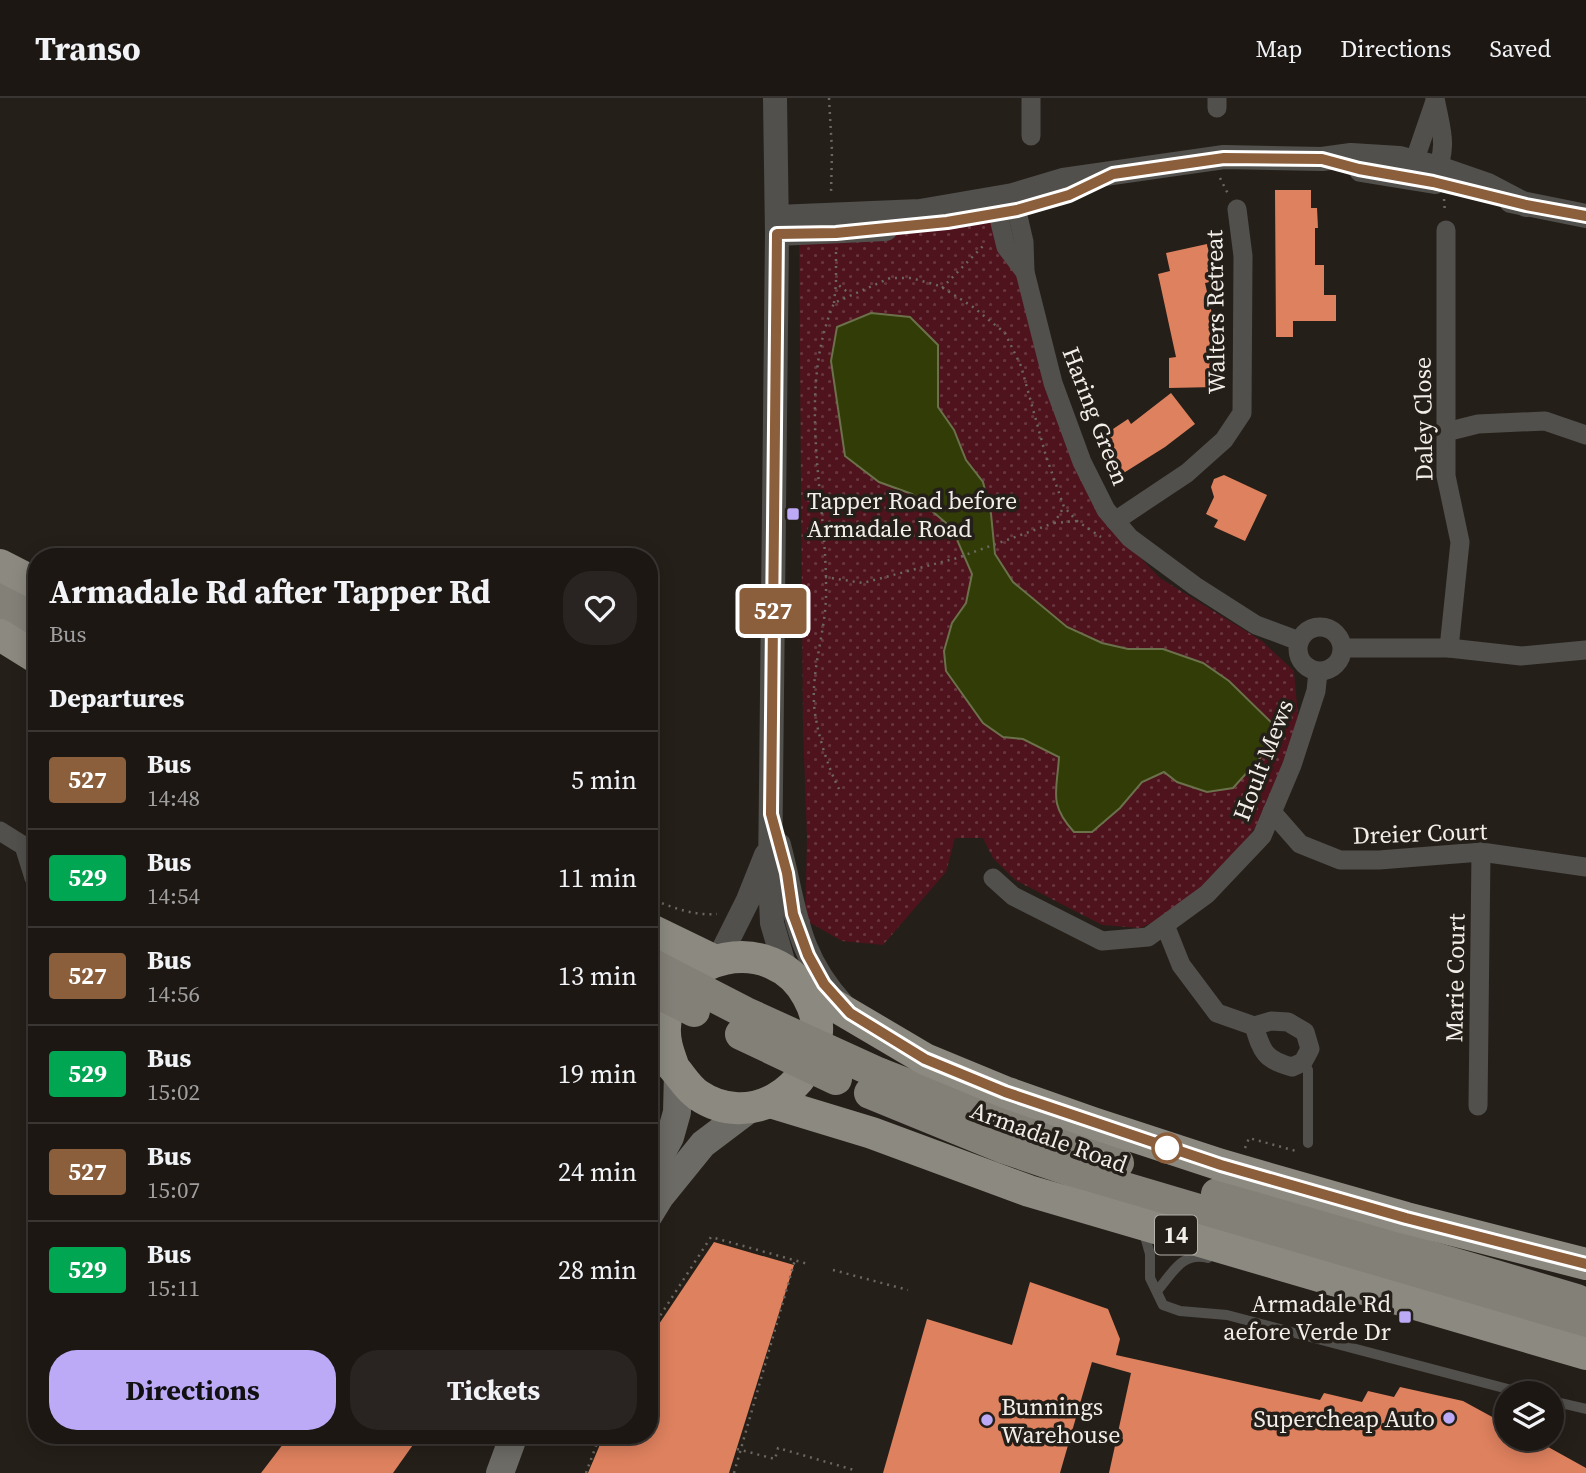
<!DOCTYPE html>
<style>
body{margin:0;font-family:"Source Serif 4",serif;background:#292421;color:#f1f3f6;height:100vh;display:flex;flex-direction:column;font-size:26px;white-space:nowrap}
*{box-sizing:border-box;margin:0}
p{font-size:23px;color:#a09fa0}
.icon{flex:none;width:38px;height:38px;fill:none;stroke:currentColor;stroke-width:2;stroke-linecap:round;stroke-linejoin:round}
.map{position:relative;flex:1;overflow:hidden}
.side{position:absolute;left:28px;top:450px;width:630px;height:896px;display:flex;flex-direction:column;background:#1c1713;border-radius:28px;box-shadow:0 4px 18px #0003,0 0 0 2px #3a3633}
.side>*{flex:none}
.badge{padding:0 14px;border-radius:5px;font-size:24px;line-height:46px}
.controls{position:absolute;left:1494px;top:1283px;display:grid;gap:14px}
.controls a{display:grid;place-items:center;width:70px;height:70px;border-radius:50%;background:#1c1713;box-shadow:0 4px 18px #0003,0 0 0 2px #3a3633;font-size:35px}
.map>.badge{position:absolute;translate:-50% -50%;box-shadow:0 0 0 4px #fff}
h2{padding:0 21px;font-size:26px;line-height:63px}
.round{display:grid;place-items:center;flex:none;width:74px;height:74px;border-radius:28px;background:#292421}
.summary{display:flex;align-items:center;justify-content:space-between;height:119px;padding:0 21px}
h1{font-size:33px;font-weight:700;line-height:52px}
.button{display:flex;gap:14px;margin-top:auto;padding:14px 21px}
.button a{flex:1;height:80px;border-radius:28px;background:#bcaaf6;color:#111;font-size:28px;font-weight:700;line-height:80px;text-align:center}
.button a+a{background:#292421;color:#f1f3f6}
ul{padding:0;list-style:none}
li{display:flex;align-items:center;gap:21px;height:98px;padding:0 21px;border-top:2px solid #3a3633}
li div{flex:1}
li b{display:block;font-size:26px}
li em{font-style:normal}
li .badge{min-width:77px;font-weight:700;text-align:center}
header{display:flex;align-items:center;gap:42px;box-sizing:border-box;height:98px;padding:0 35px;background:#1c1713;border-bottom:2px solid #3a3633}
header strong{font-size:33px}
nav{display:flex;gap:38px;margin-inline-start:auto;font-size:24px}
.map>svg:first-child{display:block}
.park{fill:url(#park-dots)}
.water{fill:#313c06;stroke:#6b714a;stroke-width:2}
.building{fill:#de815e}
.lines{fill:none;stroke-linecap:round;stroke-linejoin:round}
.path{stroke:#6c6761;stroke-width:2.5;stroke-dasharray:2 5;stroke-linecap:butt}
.service{stroke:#52504c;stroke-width:10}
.minor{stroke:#52504c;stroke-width:19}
.tertiary{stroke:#52504c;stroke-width:24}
.secondary{stroke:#6d6b65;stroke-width:28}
.primary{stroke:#838078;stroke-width:32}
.trunk{stroke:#8c8a80;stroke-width:32}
.primary-bridge{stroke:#838078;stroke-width:32}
.line-casing{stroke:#fff;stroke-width:16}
.line{stroke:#8b5e3c;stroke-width:10}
.poi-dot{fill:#bcaaf6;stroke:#251f19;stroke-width:2.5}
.stop-dot{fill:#fff;stroke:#8b5e3c;stroke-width:3.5}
.labels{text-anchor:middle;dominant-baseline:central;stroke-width:7;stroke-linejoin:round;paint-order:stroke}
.shield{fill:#251f19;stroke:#b4b0ab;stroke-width:2}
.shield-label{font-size:23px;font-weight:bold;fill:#f2eee9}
.street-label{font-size:24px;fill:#f2eee9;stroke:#251f19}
.poi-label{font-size:24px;fill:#f2eee9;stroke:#251f19;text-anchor:start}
</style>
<header>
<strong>Transo</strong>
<nav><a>Map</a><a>Directions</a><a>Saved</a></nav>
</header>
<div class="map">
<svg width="1586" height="1375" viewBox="0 0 1586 1375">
<defs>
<pattern id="park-dots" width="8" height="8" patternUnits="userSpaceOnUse" patternTransform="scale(1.75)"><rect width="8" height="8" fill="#4e131d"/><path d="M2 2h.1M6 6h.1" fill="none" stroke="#68363e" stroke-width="1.8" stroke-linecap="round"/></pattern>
</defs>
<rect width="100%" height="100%" fill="#251f19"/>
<!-- park -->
<path class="park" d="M 1003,120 L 1100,418 L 1160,480 L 1262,543 L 1294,573 L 1298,619 L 1270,710 L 1229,764 L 1175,814 L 1140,830 L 1102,827 L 1015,782 L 993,760 L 983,740 L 955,740 L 946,774 L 883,847 L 842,843 L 805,822 L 807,740 L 803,629 L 799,135 L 920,128 Z"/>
<!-- water -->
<path class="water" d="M 871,215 L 910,219 L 938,247 L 938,309 L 954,332 L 966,362 L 983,384 L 991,416 L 995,456 L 1013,484 L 1067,529 L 1102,545 L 1128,551 L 1163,551 L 1203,565 L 1229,583 L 1276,629 L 1270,649 L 1233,690 L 1207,694 L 1177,684 L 1164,674 L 1142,684 L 1120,710 L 1092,734 L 1074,734 C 1048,705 1057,694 1059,659 L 1023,641 L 1003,639 L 983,625 L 946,573 L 944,553 L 952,525 L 966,505 L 972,476 L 952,430 L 912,396 L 879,384 L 845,358 L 831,263 L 837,229 Z"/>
<!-- building -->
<g class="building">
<path d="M 1275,92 L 1311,92 L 1311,110 L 1317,110 L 1318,130 L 1315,130 L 1315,167 L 1324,167 L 1324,197 L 1336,197 L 1336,223 L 1293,223 L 1293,239 L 1276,239 Z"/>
<path d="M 1207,146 L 1215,183 L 1205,185 L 1214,225 L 1211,225 L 1215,241 L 1216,289 L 1169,290 L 1169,260 L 1176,259 L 1158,176 L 1170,173 L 1166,155 Z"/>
<path d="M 1171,295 L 1195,326 L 1165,349 L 1122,376 L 1098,341 L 1128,321 L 1131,326 Z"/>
<path d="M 1224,377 L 1267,397 L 1245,443 L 1214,429 L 1218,422 L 1206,416 L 1214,399 L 1211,389 L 1214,381 Z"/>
<path d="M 714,1144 L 794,1167 L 729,1375 L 588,1375 L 604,1337 L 649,1337 L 649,1241 Z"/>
<path d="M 1030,1184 L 1108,1211 L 1120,1241 L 1116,1257 L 1320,1302 L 1324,1295 L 1362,1304 L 1368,1293 L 1394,1299 L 1400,1289 L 1463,1303 L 1507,1327 L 1507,1340 L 1532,1340 L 1586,1370 L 1586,1375 L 1109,1375 L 1131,1275 L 1092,1264 L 1060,1375 L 883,1375 L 927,1221 L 1012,1247 Z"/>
<path d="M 290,1337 L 420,1337 L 393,1375 L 261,1375 Z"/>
</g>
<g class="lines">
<!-- path -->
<g class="path">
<path d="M 829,0 L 832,53 L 831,95"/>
<path d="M 1220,80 L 1228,96"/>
<path d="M 1444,101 L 1445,115"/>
<path d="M 836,154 L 836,185 L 850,196"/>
<path d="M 942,190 L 986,145"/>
<path d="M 834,205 L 836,185"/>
<path d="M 1054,425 L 1077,423"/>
<path d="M 825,479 L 863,485 L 957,460 L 1054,425 L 1064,409"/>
<path d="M 839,691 C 828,670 815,629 814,605 C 812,570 825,534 826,499 C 828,402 795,298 834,205 L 890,180 L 911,180 L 940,188 L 973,209 L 1005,235 L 1021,268 L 1046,358 L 1064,409 L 1077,423 L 1101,439"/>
<path d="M 649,800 C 671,809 693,818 717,816"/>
<path d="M 1245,1050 L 1249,1040 L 1296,1053"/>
<path d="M 833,1172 L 908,1192"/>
<path d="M 649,1235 L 711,1139 L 808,1166"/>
<path d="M 737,1351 L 775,1361 L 778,1350 L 854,1372"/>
<path d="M 586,1375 L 600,1337"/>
<path d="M 734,1375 L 795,1162"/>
</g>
<!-- service -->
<g class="service">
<path d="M 1303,964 L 1308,972 L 1308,1045"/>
<path d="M 1144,1135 L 1150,1156 L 1150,1180 L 1163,1207 L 1180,1213 L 1227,1217 L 1523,1295"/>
<path d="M 1157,1193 C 1172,1176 1182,1153 1208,1160"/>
<path d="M 1552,1303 L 1586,1311"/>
</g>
<!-- minor -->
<g class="minor">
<path d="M 1031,0 L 1031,38"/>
<path d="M 1217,0 L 1217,10"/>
<path d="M 1413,78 L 1414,64 L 1435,3"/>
<path d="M 1434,80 C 1449,47 1441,33 1435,0"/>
<path d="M 1013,97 L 1024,144 L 1025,174 L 1053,285 L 1082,364 L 1106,412 L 1130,440 L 1195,488 L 1256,527 L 1299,543"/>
<path d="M 994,100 L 1006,149 L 1025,174"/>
<path d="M 1446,132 L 1446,378 L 1460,444 L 1449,550"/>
<path d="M 1446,334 L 1478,326 L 1545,323 L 1586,337"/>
<path d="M 1115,423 L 1187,375 L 1224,342 L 1242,315 L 1243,158 L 1237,111"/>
<circle cx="1320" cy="551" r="22"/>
<path d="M 1343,550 L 1449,550 L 1521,558 L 1586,552"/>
<path d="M 1272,714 L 1300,746 L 1340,762 L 1379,762 L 1481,754 L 1586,769"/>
<path d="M 0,733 L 24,748 L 34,780"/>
<path d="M 993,780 L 1013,798 L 1102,843 L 1148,839 L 1207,796 L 1262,738 L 1292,667 L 1316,593 L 1318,574"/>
<path d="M 1165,827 L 1181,867 L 1217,915 L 1254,928 L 1271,923 L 1288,924 L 1305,934 L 1310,951 L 1303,964 L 1292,969 C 1265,962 1262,954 1254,928"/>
<path d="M 1478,1008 L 1481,754"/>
</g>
<!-- tertiary -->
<g class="tertiary">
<path d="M 775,0 L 777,136 L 770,779 L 772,825 L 786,873"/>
<path d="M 1361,72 L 1435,84"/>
<path d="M 1511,103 L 1586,118"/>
<path d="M 777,119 L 920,113 L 1013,97 L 1063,82 L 1224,59 L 1322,61 L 1351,57 L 1399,60 L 1439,70 L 1488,87 L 1526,107"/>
<path d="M 777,136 L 886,131"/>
<path d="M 779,747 C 796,811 795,854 842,906"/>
<path d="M 718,862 L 748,802 L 766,757"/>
</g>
<!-- secondary -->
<g class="secondary">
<path d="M 649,1078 L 670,1039 L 677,1014 L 678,975"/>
<path d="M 649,1117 L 660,1099 L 703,1046 L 752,1009"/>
<path d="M 500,1375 L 514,1337"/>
</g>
<!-- primary -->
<g class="primary">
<path d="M 0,484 L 37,507"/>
<path d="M 0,512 L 37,533"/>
<path d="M 880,976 L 1047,1041 L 1118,1065"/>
<path d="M 870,995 L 1002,1049 L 1108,1085 L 1586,1227"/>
<path d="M 1217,1096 L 1577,1202"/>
</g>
<!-- trunk -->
<g class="trunk">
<path d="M 0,467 L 37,486"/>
<path d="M 0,537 L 37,560"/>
<path d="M 649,831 L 715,863"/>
<path d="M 803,889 L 925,961 L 1005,994 L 1093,1025 L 1221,1067 L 1406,1120 L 1586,1166"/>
<path d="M 649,948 C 657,955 666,962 673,969 C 682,979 687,989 698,997 C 749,1032 814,993 817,934 C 818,922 814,910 808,899 C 774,833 669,853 665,929 C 664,944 669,956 674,970"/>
<path d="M 770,1004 L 872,1035 L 1029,1093 L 1586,1256"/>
</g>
<!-- primary-bridge -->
<g class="primary-bridge">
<path d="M 649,865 L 746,915 L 880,976"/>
<path d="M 649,890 L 694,913"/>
<path d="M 741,936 L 836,981"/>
</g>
</g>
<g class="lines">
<!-- line casing -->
<g class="line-casing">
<path id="line" d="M 1586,118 L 1526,107 L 1433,84 L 1359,71 L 1322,61 L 1224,60 L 1113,76 L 1069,97 L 1017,112 L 947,124 L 836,135 L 777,136 L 771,716 L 787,775 L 793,816 L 808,857 L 824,886 L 850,915 L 925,961 L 1005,994 L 1221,1067 L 1406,1120 L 1586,1166"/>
</g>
<!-- line -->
<use href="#line" class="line"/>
</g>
<!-- markers -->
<g class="poi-dot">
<rect x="786" y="409" width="14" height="14" rx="3.5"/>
<rect x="1398" y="1212" width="14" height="14" rx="3.5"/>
<circle cx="1449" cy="1320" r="7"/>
<circle cx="987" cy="1322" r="7"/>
</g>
<circle class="stop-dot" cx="1167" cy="1050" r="14"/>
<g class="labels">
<!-- shield labels -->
<rect class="shield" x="1155" y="1117.5" width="42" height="39" rx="5"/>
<g class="shield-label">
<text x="1176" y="1137">14</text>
</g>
<!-- street labels -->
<g class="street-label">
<text transform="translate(1215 214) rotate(-91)">Walters Retreat</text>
<text transform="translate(1096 318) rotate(69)">Haring Green</text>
<text transform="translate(1423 321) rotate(-91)">Daley Close</text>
<text transform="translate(1263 662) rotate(-69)">Hoult Mews</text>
<text transform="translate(1420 735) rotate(-2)">Dreier Court</text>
<text transform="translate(1455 880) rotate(-89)">Marie Court</text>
<text transform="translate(1049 1039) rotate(20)">Armadale Road</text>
</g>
<!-- poi labels -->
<g class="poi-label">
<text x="807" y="402">Tapper Road before<tspan x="807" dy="28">Armadale Road</tspan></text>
<text x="1391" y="1205" text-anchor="end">Armadale Rd<tspan x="1391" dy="28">aefore Verde Dr</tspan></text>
<text x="1001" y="1308">Bunnings<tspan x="1001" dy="28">Warehouse</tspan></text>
<text x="1435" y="1320" text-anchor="end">Supercheap Auto</text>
</g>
</g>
</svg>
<div class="controls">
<a><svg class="icon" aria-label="layers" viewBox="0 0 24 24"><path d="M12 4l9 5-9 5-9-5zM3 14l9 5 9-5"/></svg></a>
</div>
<b class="badge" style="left:773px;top:513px;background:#8b5e3c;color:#fff">527</b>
<section class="side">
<div class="summary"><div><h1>Armadale Rd after Tapper Rd</h1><p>Bus</p></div><a class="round"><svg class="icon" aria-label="heart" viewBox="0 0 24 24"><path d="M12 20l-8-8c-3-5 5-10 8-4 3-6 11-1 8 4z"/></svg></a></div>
<h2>Departures</h2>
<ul>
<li><span class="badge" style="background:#8b5e3c;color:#fff">527</span><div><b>Bus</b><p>14:48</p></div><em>5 min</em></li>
<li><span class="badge" style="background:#00a651;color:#fff">529</span><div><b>Bus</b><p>14:54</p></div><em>11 min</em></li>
<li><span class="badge" style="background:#8b5e3c;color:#fff">527</span><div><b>Bus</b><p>14:56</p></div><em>13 min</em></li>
<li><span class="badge" style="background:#00a651;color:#fff">529</span><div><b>Bus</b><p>15:02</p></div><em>19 min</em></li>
<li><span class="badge" style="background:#8b5e3c;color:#fff">527</span><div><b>Bus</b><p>15:07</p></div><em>24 min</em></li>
<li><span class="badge" style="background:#00a651;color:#fff">529</span><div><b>Bus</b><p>15:11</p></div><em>28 min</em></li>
</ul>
<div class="button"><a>Directions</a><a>Tickets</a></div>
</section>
</div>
